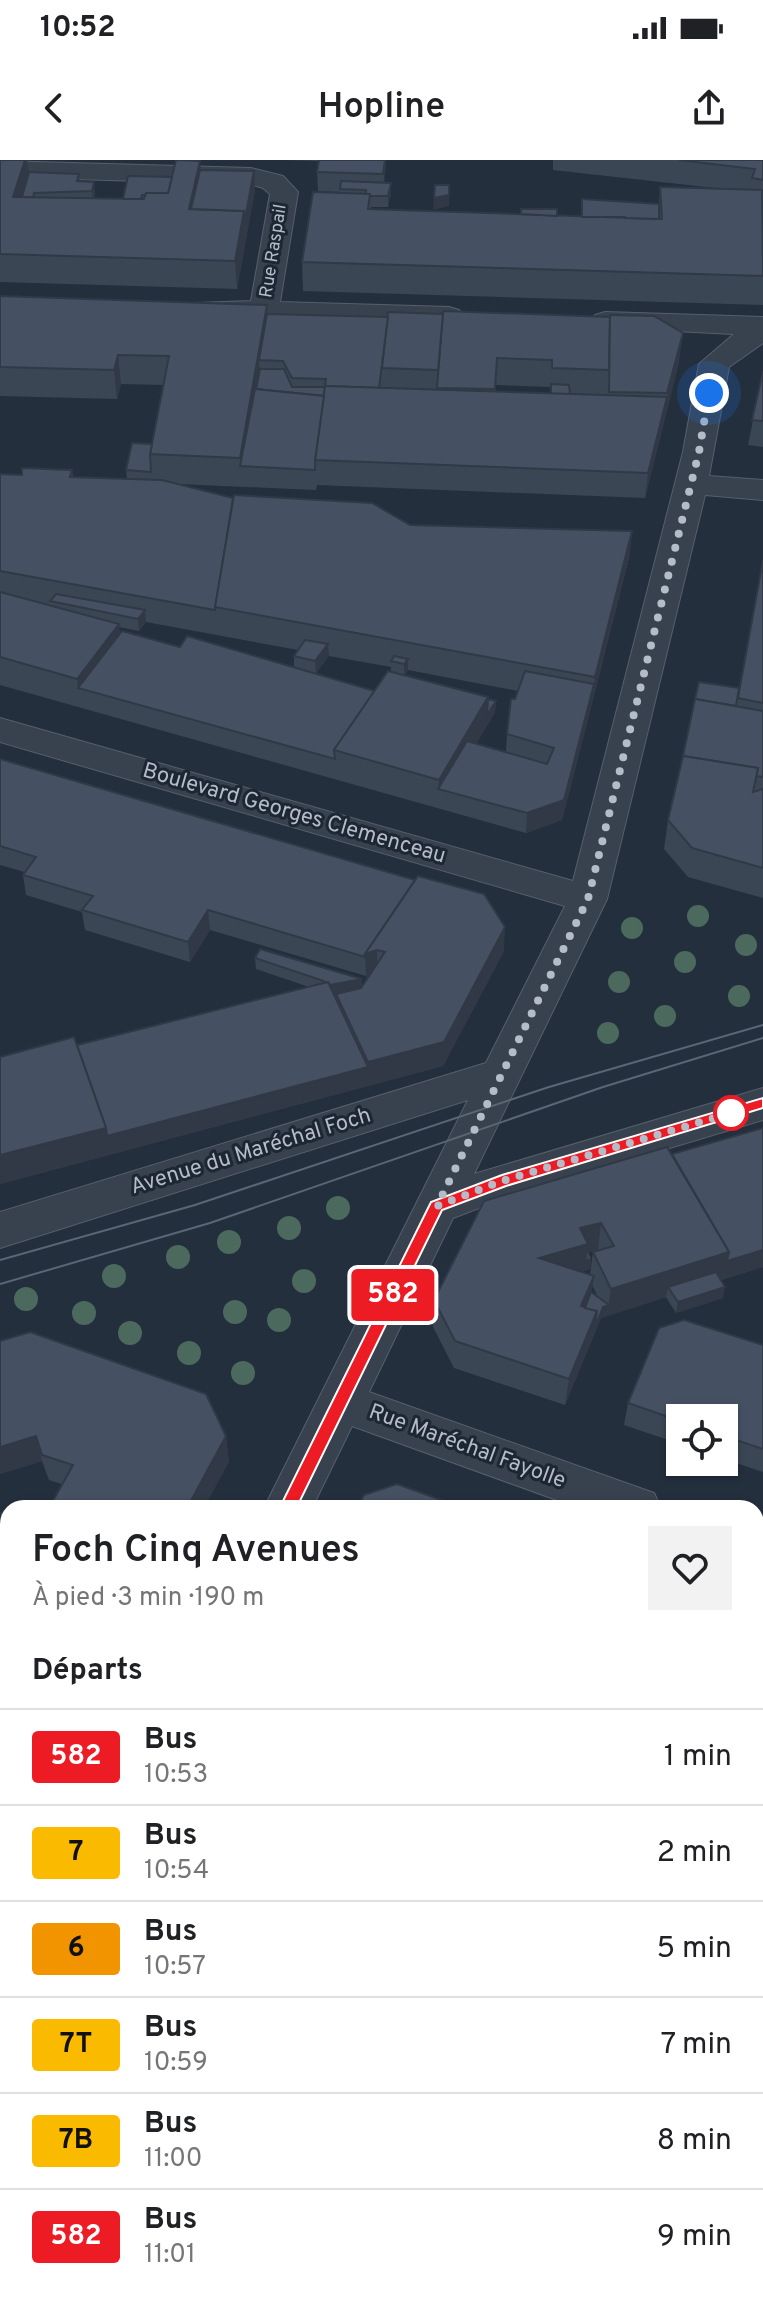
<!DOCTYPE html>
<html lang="fr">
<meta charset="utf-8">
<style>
body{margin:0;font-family:Overpass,sans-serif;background:#f2f2f2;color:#202124;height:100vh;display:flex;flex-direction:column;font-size:30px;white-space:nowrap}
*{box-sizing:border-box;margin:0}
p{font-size:26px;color:#757577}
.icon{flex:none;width:44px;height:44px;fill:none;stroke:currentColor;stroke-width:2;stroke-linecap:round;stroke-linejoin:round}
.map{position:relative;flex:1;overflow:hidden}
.drawer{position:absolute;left:0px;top:1340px;width:764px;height:802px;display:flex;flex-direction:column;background:#fff;border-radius:24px 24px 0 0;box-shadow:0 2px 6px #0004}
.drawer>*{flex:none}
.badge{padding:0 16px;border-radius:6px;font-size:28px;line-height:52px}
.controls{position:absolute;left:666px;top:1244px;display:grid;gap:16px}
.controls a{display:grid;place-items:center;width:72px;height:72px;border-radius:0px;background:#fff;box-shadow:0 2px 6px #0004;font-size:40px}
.you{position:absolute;width:40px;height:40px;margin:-20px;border:6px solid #fff;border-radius:50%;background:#1a73e8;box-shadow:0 0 0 12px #1a73e833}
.map>.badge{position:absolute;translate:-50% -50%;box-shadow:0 0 0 4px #fff}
h2{padding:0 32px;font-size:30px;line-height:72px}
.round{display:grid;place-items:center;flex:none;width:84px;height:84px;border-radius:0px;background:#f2f2f2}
.summary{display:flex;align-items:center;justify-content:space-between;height:136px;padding:0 32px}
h1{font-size:38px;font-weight:600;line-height:60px}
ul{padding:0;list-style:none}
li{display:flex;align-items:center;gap:24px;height:96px;padding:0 32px;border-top:2px solid #e0e0e0}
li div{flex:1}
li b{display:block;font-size:30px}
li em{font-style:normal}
li .badge{min-width:88px;font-weight:700;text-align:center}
.status{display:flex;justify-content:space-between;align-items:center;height:56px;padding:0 40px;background:#fff;direction:ltr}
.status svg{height:22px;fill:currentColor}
header{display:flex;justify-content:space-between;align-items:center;height:104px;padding:0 32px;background:#fff;font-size:36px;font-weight:600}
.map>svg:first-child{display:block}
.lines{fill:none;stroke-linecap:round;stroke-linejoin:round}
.minor-casing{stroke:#565f6c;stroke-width:2}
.minor{fill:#38414e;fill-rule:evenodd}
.tram{stroke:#5a6575;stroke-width:2}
.tree{fill:#4b6a5d}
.wall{fill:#3b4654;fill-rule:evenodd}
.shaded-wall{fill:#303945}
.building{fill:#455162;stroke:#303945;stroke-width:2}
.line{fill:#ec1b24;stroke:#fff;stroke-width:2}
.walk{stroke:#b4bcc9;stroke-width:8;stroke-dasharray:0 14.4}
.stop-dot{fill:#fff;stroke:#ec1b24;stroke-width:4}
.labels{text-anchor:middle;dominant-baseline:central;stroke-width:6;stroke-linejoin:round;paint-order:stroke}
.far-street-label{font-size:18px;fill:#b4bcc9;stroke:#1d2633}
.street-label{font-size:22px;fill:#b4bcc9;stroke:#1d2633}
</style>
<div class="status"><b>10:52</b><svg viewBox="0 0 49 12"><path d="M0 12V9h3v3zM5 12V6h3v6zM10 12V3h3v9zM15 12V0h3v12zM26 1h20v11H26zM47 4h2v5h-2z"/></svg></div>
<header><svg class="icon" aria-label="back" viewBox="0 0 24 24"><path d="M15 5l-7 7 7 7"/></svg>Hopline<svg class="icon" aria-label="share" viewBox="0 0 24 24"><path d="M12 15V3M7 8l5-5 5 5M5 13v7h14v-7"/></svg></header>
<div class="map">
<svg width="763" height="2141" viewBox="0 0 763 2141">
<rect width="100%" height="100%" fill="#242f3e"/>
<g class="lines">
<!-- minor casing -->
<g class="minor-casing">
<g id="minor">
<path d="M 0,1 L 251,8 L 283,16 L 298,32 L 280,142 L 449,147 L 459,150 L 464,156 L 459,162 L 449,165 L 196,155 L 191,149 L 196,143 L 251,141 L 270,34 L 263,28 L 250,24 L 0,17 Z"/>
<path d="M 605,152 L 763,157 L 763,183 L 729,207 L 709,316 L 763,320 L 763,340 L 705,335 L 607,739 L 474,1014 L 763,928 L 763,960 L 513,1035 L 453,1058 L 369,1232 L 654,1333 L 661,1348 L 579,1348 L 352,1266 L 312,1348 L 264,1348 L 468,940 L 0,1088 L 0,1052 L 486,903 L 565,746 L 0,582 L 0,558 L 573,721 L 683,292 L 699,204 L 734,174 L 595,167 L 590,161 L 595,155 Z"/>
<path d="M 756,1368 L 763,1371 L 763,1415 L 756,1412 Z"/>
<path d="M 8,1865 L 8,1935 L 0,1939 L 0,1869 Z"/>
</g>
</g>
<!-- minor -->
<use href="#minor" class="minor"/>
<!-- tram -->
<g class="tram">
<path d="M 0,1100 L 195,1045 L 549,927 L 763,865"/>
<path d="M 0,1124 L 210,1063 L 603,927 L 763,878"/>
</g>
</g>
<!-- trees -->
<g class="tree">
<circle cx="698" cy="756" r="11"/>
<circle cx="632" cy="768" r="11"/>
<circle cx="746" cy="785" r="11"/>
<circle cx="685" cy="802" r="11"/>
<circle cx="619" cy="822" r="11"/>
<circle cx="739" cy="836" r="11"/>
<circle cx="665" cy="856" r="11"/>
<circle cx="608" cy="873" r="11"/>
<circle cx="338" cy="1048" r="12"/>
<circle cx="289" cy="1068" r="12"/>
<circle cx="229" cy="1082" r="12"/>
<circle cx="178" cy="1097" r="12"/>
<circle cx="114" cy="1116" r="12"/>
<circle cx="304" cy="1121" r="12"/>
<circle cx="26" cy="1139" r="12"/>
<circle cx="235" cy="1152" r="12"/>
<circle cx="84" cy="1153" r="12"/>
<circle cx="279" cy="1160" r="12"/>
<circle cx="130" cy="1173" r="12"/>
<circle cx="189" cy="1193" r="12"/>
<circle cx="243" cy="1213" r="12"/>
</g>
<!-- wall -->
<g class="wall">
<path d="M 0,0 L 27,0 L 29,12 L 79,14 L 80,22 L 95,33 L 94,38 L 123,39 L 172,17 L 200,1 L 200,10 L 255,30 L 237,129 L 0,122 Z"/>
<path d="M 283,0 L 386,0 L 384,23 L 391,34 L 388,47 L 371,47 L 371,49 L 581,56 L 582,39 L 659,44 L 660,27 L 715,28 L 553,10 L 553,0 L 763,0 L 763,145 L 303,131 L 302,102 L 340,32 L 318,31 L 317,12 L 319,1 Z"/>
<path d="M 0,136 L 267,154 L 679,202 L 645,338 L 317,325 L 316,330 L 178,324 L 233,338 L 410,365 L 632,371 L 629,398 L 562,660 L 526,673 L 0,525 L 0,314 L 22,315 L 72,310 L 73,317 L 127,319 L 126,310 L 152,284 L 164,225 L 121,224 L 117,239 L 0,236 ZM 496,225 L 550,227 L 550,234 L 495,232 ZM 146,462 L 298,490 L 294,496 L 294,507 L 180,487 L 120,474 L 119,467 L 139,471 ZM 329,496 L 391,507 L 391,511 L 375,531 L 316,513 ZM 408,510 L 518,531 L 507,574 L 506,592 L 476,584 L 495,552 L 496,541 L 405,515 Z"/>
<path d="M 763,211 L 763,287 L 748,285 Z"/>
<path d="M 763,400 L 763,738 L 688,717 L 664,689 L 668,660 L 739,528 Z"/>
<path d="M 0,599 L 504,791 L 443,906 L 0,1024 L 77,885 L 309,827 L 256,809 L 255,798 L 362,819 L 362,825 L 368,817 L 366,818 L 366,816 L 210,770 L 190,802 L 85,770 L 82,752 L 26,735 L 23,715 L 25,712 L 0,705 Z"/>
<path d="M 763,968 L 763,1107 L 721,1120 L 723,1138 L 676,1153 L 666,1137 L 601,1158 L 565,1245 L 454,1208 L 433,1167 L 434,1140 L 672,994 ZM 598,1090 L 593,1092 L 590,1115 L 581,1112 L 590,1109 L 591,1098 L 588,1092 ZM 592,1125 L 598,1137 L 591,1132 Z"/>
<path d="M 0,1181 L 226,1276 L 229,1302 L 62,1324 L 49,1320 L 42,1301 L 0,1314 Z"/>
<path d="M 763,1185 L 763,1312 L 724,1299 L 724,1258 L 680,1258 L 680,1284 L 624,1265 L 628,1243 Z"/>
<path d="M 8,1351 L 8,1663 L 0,1677 L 0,1353 Z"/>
<path d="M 756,1457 L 763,1460 L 763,1644 L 756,1642 Z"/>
<path d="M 756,1673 L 763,1675 L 763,1762 L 756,1759 Z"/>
<path d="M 756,1844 L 763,1847 L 763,2023 L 756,2020 Z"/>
<path d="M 8,2134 L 150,2134 L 150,2136 L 148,2141 L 0,2141 Z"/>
<path d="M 387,2134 L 567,2134 L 564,2141 L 402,2141 Z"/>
</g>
<!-- shaded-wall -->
<g class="shaded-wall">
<path d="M 25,0 L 27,0 L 31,24 L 25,42 L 13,37 Z"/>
<path d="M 385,0 L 386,0 L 386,7 L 383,34 Z"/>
<path d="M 200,1 L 202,29 L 195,58 L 189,49 Z"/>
<path d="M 254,11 L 255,30 L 246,79 L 245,59 Z"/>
<path d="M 94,22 L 95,33 L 93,43 L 92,31 Z"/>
<path d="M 391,23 L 391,34 L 388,47 L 388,36 Z"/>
<path d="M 449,35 L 449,46 L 433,50 L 434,38 Z"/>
<path d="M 244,51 L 246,79 L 237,129 L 235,101 Z"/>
<path d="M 267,145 L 268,173 L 259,200 L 260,219 L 240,306 L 240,298 Z"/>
<path d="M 683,173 L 679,202 L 645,338 L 648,313 Z"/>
<path d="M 118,195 L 121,224 L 117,239 L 114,210 Z"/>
<path d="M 632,371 L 629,398 L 592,544 L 595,517 Z"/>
<path d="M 145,450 L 146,462 L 139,471 L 138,459 Z"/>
<path d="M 119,464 L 122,494 L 78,528 L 77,519 Z"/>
<path d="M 328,484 L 329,496 L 316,513 L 315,501 Z"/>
<path d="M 408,499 L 408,511 L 404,516 L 404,504 Z"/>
<path d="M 594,524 L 592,544 L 562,660 L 526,673 L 527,653 Z"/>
<path d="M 488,537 L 487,566 L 448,631 L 438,629 L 439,620 Z"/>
<path d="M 496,541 L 495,552 L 487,566 L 487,555 Z"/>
<path d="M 208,750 L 210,770 L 190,802 L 188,782 Z"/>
<path d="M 505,767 L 504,791 L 443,906 L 368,926 L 368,902 Z"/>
<path d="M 377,790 L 377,814 L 366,818 L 365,794 Z"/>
<path d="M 362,819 L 362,830 L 327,837 L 327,826 Z"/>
<path d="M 368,907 L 368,926 L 0,1024 L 0,995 L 106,968 Z"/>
<path d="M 601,1063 L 598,1090 L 587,1093 L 585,1111 L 536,1125 L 539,1098 L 580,1068 Z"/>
<path d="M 763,1090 L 763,1107 L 723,1119 L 727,1101 Z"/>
<path d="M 729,1092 L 723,1119 L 673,1135 L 668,1127 L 666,1137 L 607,1156 L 611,1129 Z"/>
<path d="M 591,1098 L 590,1109 L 585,1111 L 586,1100 Z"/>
<path d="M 594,1116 L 590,1143 L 581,1163 L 581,1146 Z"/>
<path d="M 725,1127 L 723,1138 L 676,1153 L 678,1142 Z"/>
<path d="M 609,1145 L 607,1156 L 601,1158 L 565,1245 L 569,1219 L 597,1151 Z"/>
<path d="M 36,1276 L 42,1301 L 0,1314 L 0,1287 Z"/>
<path d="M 226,1276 L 229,1302 L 204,1348 L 187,1348 Z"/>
<path d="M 8,1362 L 8,1376 L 6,1379 L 0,1381 L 0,1371 Z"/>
<path d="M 8,1639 L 8,1663 L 0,1677 L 0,1653 Z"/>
<path d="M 126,2134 L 127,2134 L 131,2141 L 122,2141 Z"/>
<path d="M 140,2134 L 150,2134 L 150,2136 L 148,2141 L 138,2141 L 137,2139 Z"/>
</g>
<!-- building -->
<g class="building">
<path d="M 0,0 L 25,0 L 13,37 L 144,39 L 146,33 L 168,33 L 176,0 L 200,1 L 189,49 L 244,51 L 235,101 L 0,94 Z"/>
<path d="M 319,0 L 385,0 L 383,14 L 317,12 Z"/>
<path d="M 679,0 L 763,0 L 763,20 L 752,18 L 755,9 Z"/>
<path d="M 200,10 L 254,11 L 245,59 L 244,51 L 191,49 Z"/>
<path d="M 29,12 L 79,14 L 77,21 L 94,22 L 92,31 L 34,33 L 33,37 L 22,37 Z"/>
<path d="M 128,16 L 172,17 L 168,33 L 146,33 L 145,35 L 142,35 L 141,39 L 123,39 Z"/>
<path d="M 341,21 L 391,23 L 388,36 L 370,36 L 370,34 L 366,34 L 366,30 L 340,29 Z"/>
<path d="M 435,25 L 449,25 L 449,35 L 434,38 Z"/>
<path d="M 660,27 L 762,30 L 763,116 L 302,102 L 313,32 L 370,34 L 368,49 L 662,59 Z"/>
<path d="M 582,39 L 659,44 L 659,59 L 625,58 L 625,57 L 582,57 Z"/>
<path d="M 521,49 L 557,49 L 557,56 L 521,54 Z"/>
<path d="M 0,136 L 267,145 L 240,298 L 150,294 L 169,196 L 118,195 L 114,210 L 0,207 Z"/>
<path d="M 443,151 L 610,157 L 609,210 L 552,208 L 552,200 L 497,198 L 495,229 L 437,228 Z"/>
<path d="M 388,152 L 443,154 L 438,210 L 382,208 Z"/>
<path d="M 267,154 L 388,157 L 379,228 L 325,226 L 326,219 L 292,218 L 283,201 L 259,200 Z"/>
<path d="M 610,155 L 654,156 L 683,173 L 667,233 L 609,232 Z"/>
<path d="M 260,209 L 284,209 L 292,227 L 325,227 L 324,236 L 256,229 Z"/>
<path d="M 763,211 L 763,261 L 752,260 Z"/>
<path d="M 551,224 L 569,225 L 570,234 L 551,234 Z"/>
<path d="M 325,226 L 667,237 L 648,313 L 315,300 Z"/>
<path d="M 255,229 L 324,236 L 315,300 L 315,310 L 240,306 Z"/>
<path d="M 132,283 L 152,284 L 150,294 L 151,312 L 126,310 Z"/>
<path d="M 22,308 L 72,310 L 70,317 L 162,320 L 233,338 L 215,450 L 0,411 L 0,314 L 22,315 Z"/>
<path d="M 234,335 L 372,343 L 410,365 L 632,371 L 595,517 L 215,447 Z"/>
<path d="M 763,400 L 763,543 L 738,538 Z"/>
<path d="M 0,432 L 119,464 L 77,519 L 0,497 Z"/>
<path d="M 56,434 L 145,450 L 138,459 L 50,441 Z"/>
<path d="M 122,471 L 180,487 L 187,476 L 375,531 L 334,590 L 335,599 L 78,528 Z"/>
<path d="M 305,480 L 328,484 L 315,501 L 294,496 Z"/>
<path d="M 394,496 L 408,499 L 404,504 L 391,501 Z"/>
<path d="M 388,511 L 488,537 L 439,620 L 334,590 Z"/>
<path d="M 525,511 L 594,524 L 564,640 L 527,653 L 438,629 L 467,581 L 547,604 L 554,588 L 507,574 L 511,539 L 515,539 Z"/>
<path d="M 699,522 L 739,528 L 736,546 L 695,539 Z"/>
<path d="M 488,539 L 496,541 L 487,555 Z"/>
<path d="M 695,539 L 763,551 L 763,617 L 756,616 L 758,608 L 683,596 Z"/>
<path d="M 683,596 L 758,608 L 753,632 L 763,629 L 763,708 L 692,688 L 668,660 Z"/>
<path d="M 0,599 L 415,720 L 365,794 L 365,797 L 208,750 L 188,782 L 82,750 L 93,736 L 23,715 L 36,697 L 0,686 Z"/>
<path d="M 418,716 L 484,734 L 505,767 L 444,882 L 368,902 L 336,834 L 361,828 L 385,792 L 377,790 L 365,794 Z"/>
<path d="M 260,789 L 362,819 L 330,825 L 328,822 L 325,823 L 324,821 L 255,798 Z"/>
<path d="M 328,822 L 368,907 L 107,976 L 106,968 L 77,885 Z"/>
<path d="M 74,877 L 106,968 L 0,995 L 0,897 Z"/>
<path d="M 763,968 L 763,1090 L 727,1101 L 729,1092 L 672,994 Z"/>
<path d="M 667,987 L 729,1092 L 611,1129 L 593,1092 L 614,1086 L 601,1063 L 580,1068 L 588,1084 L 539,1098 L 594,1116 L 581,1146 L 597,1151 L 569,1219 L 455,1181 L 434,1140 L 484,1041 Z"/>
<path d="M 716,1112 L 725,1127 L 678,1142 L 668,1127 Z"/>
<path d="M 591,1132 L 609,1145 L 603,1147 L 595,1167 L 597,1151 L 585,1148 Z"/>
<path d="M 684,1160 L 763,1185 L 763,1289 L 724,1276 L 724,1258 L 680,1258 L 680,1261 L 628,1243 L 659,1168 Z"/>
<path d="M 30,1172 L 206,1234 L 226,1276 L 187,1348 L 49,1348 L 73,1305 L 42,1295 L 36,1276 L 0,1287 L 0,1181 Z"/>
<path d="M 397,1324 L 463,1348 L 357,1348 L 364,1335 Z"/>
<path d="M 8,1351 L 8,1362 L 3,1370 L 0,1371 L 0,1353 Z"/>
<path d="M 8,1375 L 8,1565 L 0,1562 L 0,1379 L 5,1380 Z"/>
<path d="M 756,1457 L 763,1460 L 763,1606 L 756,1604 Z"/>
<path d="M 0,1568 L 8,1571 L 8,1639 L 0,1653 Z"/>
<path d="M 756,1611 L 763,1613 L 762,1634 L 756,1632 Z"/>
<path d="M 756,1673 L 763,1675 L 763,1753 L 756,1750 Z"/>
<path d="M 756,1844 L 763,1847 L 763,2016 L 756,2013 Z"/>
<path d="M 8,2048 L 8,2134 L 126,2134 L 122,2141 L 0,2141 L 0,2065 Z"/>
<path d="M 756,2123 L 763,2126 L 763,2141 L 630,2141 L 633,2134 L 756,2134 Z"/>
<path d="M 129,2134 L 140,2134 L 137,2139 Z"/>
<path d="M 405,2134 L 430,2134 L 428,2141 L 419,2141 Z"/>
<path d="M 431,2134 L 566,2134 L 563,2141 L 428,2141 Z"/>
</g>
<!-- line -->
<path class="line" d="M 763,938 L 763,948 L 506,1026 L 442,1050 L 294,1353 L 282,1353 L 279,1348 L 282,1343 L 431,1042 L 502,1015 Z"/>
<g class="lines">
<!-- walk -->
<path class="walk" d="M 709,233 L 699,292 L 588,739 L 437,1046 L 502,1021 L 731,953"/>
</g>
<!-- markers -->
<circle class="stop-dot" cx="731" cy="953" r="16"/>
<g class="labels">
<!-- far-street labels -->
<g class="far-street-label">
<text transform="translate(274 91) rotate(-81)">Rue Raspail</text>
</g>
<!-- street labels -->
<g class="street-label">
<text transform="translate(294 654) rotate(16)">Boulevard Georges Clemenceau</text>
<text transform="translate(251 992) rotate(-17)">Avenue du Maréchal Foch</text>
<text transform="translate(467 1287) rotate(20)">Rue Maréchal Fayolle</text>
</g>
</g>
</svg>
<div class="controls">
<a><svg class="icon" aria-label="locate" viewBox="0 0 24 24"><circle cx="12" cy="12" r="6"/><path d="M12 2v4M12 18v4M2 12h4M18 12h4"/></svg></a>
</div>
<div class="you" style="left:709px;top:233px"></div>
<b class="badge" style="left:393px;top:1135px;background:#ec1b24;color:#fff">582</b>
<section class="drawer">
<div class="summary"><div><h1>Foch Cinq Avenues</h1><p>À pied · 3 min · 190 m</p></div><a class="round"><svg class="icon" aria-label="heart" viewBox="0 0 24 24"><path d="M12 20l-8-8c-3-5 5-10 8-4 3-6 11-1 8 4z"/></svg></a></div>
<h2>Départs</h2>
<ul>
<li><span class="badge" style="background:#ec1b24;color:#fff">582</span><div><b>Bus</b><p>10:53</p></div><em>1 min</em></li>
<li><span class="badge" style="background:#faba00;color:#111">7</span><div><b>Bus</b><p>10:54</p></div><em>2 min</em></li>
<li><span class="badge" style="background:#f29400;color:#111">6</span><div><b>Bus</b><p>10:57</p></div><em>5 min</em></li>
<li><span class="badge" style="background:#faba00;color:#111">7T</span><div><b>Bus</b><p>10:59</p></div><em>7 min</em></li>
<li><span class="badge" style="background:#faba00;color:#111">7B</span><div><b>Bus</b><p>11:00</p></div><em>8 min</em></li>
<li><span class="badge" style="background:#ec1b24;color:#fff">582</span><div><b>Bus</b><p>11:01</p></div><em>9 min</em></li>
</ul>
</section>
</div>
